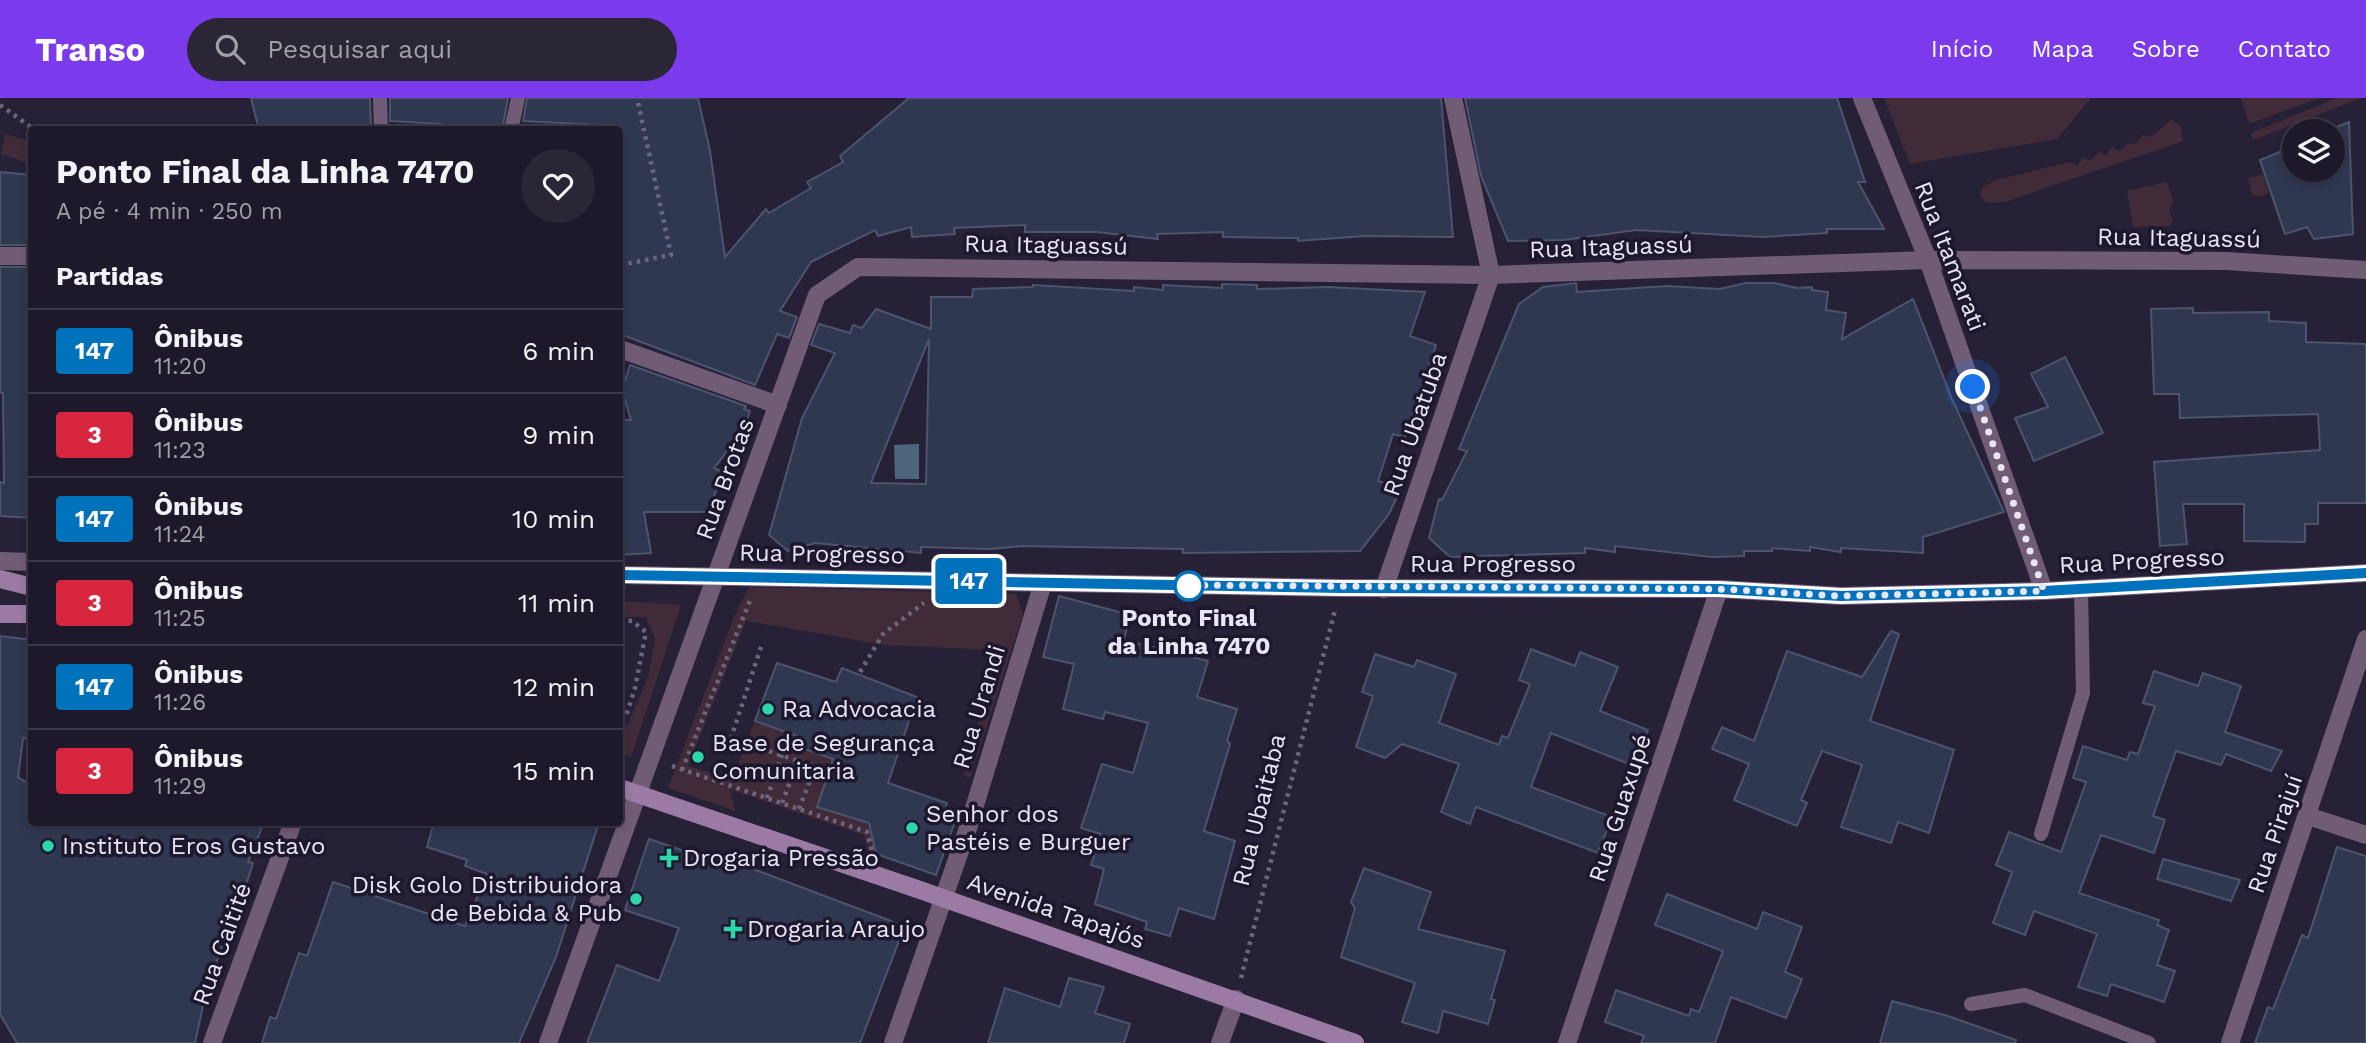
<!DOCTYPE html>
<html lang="pt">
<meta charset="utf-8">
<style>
body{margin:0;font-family:"Work Sans",sans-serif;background:#2a2636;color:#f1f3f6;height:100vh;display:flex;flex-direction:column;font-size:26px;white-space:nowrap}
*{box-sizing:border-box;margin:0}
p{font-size:23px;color:#a0a0a8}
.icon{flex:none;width:38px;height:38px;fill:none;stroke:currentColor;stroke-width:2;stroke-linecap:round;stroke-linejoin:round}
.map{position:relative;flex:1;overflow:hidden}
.details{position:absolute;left:28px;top:28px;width:595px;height:700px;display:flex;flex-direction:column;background:#1d192a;border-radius:7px;box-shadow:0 4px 10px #0003,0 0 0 2px #3b3847}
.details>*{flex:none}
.badge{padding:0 14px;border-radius:5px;font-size:24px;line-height:46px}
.tools{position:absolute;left:2282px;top:21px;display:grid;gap:14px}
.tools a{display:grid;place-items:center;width:63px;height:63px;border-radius:50%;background:#1d192a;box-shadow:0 4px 10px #0003,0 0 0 2px #3b3847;font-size:35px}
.you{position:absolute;width:35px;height:35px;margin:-18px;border:5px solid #fff;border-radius:50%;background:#1a73e8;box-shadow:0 0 0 10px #1a73e833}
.map>.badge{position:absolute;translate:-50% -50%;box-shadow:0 0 0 4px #fff}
h2{padding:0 28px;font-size:26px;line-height:63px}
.round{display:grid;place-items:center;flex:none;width:74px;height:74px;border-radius:37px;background:#2a2636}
.summary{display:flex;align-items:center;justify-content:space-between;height:119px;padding:0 28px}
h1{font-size:33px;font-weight:700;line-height:52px}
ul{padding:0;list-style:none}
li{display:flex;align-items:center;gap:21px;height:84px;padding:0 28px;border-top:2px solid #3b3847}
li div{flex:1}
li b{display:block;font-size:26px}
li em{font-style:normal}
li .badge{min-width:77px;font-weight:700;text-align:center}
header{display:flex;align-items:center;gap:42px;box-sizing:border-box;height:98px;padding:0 35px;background:#7c3aed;color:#fff}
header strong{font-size:33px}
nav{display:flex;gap:38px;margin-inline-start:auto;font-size:24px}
.search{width:490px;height:63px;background:#2a2636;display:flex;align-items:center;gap:18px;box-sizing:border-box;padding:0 24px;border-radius:38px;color:#a0a0a8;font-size:26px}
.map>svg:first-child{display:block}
.green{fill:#412b38}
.water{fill:#4e667c}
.building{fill:#303851;stroke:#4c546e;stroke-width:2;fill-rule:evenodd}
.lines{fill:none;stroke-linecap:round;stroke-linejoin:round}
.path{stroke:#6b667b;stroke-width:4.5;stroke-dasharray:3.5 5;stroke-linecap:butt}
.service{stroke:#715c76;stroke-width:14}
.minor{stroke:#715c76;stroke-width:18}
.tertiary{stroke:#715c76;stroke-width:18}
.secondary{stroke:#9b7aa3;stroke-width:18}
.line-casing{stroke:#fff;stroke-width:16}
.line{stroke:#0072bc;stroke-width:10}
.walk{stroke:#e8e5f5;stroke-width:7;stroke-dasharray:0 12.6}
.stop-dot{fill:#fff;stroke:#0072bc;stroke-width:3.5}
.poi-dot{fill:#2cd5ab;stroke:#1e182e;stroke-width:2.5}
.labels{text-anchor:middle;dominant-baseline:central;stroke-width:7;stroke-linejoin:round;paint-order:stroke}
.street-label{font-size:24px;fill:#e8e5f5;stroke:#1e182e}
.stop-label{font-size:24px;font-weight:bold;fill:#e8e5f5;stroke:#1e182e}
.poi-label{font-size:24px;fill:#e8e5f5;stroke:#1e182e;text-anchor:start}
</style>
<header>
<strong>Transo</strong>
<div class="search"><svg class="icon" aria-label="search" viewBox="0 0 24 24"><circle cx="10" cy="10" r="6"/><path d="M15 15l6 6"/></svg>Pesquisar aqui</div>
<nav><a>Início</a><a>Mapa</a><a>Sobre</a><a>Contato</a></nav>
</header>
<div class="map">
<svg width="2366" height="945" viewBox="0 0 2366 945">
<rect width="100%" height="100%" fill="#272138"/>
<!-- green -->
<g class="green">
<path d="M 1884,0 L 2091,0 L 2057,41 L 1910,66 Z"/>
<path d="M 2241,0 L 2319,0 L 2249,26 Z"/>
<path d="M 2337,0 L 2361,0 L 2253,42 L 2251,35 Z"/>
<path d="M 2171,22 L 2180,27 L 2183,43 L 2005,104 L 1987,105 L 1980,98 L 1983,89 L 1996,82 L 2069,64 L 2077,68 L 2083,60 L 2091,63 L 2099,53 L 2106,58 L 2112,49 L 2120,53 L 2128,45 L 2136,46 L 2143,37 L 2151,39 Z"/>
<path d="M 5,36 L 31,44 L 31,66 L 1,56 Z"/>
<path d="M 2263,76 L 2269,94 L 2262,98 L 2252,97 L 2248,80 Z"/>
<path d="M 2167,84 L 2173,103 L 2169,112 L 2173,124 L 2169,128 L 2133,129 L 2127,93 Z"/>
<path d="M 749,489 L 1016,496 L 1023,516 L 970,680 L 964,678 L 998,552 L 885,547 L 746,523 L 688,668 L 732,681 L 755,623 L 803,640 L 799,649 L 833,661 L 818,709 L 874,727 L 871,734 L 876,759 L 869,757 L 864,737 L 730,691 L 735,713 L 668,690 L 734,519 Z"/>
<path d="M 621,503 L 681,507 L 631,659 L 620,655 L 620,627 L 627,628 L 648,579 L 655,541 L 646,519 L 620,519 Z"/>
</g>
<!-- water -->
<path class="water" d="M 919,346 L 919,381 L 895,381 L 894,347 Z"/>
<!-- building -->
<g class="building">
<path d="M 251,0 L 370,0 L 371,32 L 259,32 Z"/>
<path d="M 390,0 L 508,0 L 502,32 L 441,32 L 442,26 L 390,23 Z"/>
<path d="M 527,0 L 698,0 L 710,53 L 725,159 L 766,111 L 769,115 L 811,90 L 807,84 L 843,64 L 840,58 L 909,0 L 1441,0 L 1453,139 L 1364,138 L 1298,143 L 1298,140 L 1223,139 L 1223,134 L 1157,136 L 1158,141 L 1097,134 L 1025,134 L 1025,127 L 954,130 L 955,136 L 912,139 L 911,129 L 878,138 L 875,132 L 811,164 L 780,213 L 797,219 L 789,240 L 777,236 L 755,287 L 620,236 L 620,32 L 598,32 L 599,27 L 523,23 Z"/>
<path d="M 1465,0 L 1837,0 L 1865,84 L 1858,84 L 1884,131 L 1827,131 L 1827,135 L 1763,139 L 1636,132 L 1564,142 L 1508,143 L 1481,78 Z"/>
<path d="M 2349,24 L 2353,136 L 2314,141 L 2307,129 L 2285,136 L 2260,62 L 2294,48 L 2294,72 L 2333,72 L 2333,33 L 2327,33 Z"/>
<path d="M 0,74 L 32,77 L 32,147 L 0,147 Z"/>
<path d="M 0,169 L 32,169 L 32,420 L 0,418 L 0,384 L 4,385 L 3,295 L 0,295 Z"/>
<path d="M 1576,185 L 1577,194 L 1667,188 L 1720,191 L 1746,185 L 1774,185 L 1797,190 L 1812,189 L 1812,192 L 1828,194 L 1826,212 L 1846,215 L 1842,241 L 1913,201 L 1952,301 L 2004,414 L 1923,439 L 1923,455 L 1841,450 L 1841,454 L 1810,449 L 1810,453 L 1772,450 L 1772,453 L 1744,453 L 1744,458 L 1712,459 L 1615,448 L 1615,454 L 1585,450 L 1585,455 L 1450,459 L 1429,440 L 1439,401 L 1442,402 L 1467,353 L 1459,351 L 1519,206 L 1543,189 Z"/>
<path d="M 1222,186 L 1257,187 L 1257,191 L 1328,189 L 1425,194 L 1410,238 L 1436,247 L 1405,339 L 1393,336 L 1378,383 L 1401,390 L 1389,416 L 1360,453 L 1183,455 L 1183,451 L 1022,448 L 990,451 L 921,449 L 921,455 L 815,445 L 788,453 L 769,437 L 802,320 L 835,255 L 811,247 L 819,226 L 850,235 L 853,227 L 862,230 L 876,211 L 931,231 L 931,199 L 972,199 L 973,191 L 1033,189 L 1033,187 L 1134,193 L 1134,189 L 1163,192 L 1163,187 L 1222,190 ZM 929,241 L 926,386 L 871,385 Z"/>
<path d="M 2193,210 L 2193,215 L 2269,214 L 2269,223 L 2306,225 L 2306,244 L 2366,246 L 2366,405 L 2318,405 L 2318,426 L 2305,426 L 2305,444 L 2244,443 L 2244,406 L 2183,406 L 2187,446 L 2160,448 L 2154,364 L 2320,352 L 2318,316 L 2180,320 L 2179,296 L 2154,296 L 2151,211 Z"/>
<path d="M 2065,259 L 2103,335 L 2034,363 L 2015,320 L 2048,309 L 2031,276 Z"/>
<path d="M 630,267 L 746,308 L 744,311 L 750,313 L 744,332 L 714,370 L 723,374 L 708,414 L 644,414 L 651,455 L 620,457 L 620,322 L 631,322 L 622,292 Z"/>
<path d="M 1059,498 L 1130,517 L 1124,542 L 1208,563 L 1197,599 L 1237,611 L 1227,643 L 1230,646 L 1204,733 L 1235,743 L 1214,821 L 1179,810 L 1170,838 L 1145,831 L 1147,824 L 1095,806 L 1104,771 L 1091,767 L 1101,736 L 1081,730 L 1102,666 L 1133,675 L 1148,625 L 1105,614 L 1103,621 L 1063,611 L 1074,566 L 1043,559 Z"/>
<path d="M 1891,533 L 1899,536 L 1870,623 L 1954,652 L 1929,735 L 1898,724 L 1891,745 L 1841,729 L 1862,667 L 1822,653 L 1801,702 L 1807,705 L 1797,728 L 1734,702 L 1749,666 L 1712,651 L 1722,629 L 1754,643 L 1787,553 L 1862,579 Z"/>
<path d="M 0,538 L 32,542 L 32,641 L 23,640 L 18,679 L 32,688 L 32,724 L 264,724 L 248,764 L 253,765 L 227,847 L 223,846 L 206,893 L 195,945 L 17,945 L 0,916 Z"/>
<path d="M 1531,551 L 1575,568 L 1580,554 L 1618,569 L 1600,613 L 1648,632 L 1634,668 L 1551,635 L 1531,689 L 1612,719 L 1598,755 L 1476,709 L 1470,726 L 1441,714 L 1459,666 L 1402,646 L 1385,660 L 1356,649 L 1373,598 L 1362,594 L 1375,556 L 1414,569 L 1417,562 L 1456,576 L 1439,625 L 1499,647 L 1502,638 L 1508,640 L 1530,586 L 1519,582 Z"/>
<path d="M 777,565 L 836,584 L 842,570 L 917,599 L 888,685 L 947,705 L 941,721 L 954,726 L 936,777 L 876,756 L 869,725 L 817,709 L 833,661 L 799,649 L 803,640 L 755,623 Z"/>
<path d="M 2154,573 L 2198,588 L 2203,575 L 2241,588 L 2225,634 L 2282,653 L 2271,673 L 2226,656 L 2221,667 L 2176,653 L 2153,718 L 2165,722 L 2154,755 L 2101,737 L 2079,795 L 2159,822 L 2157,827 L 2169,832 L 2157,867 L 2175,873 L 2164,904 L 2111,886 L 2107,898 L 2078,889 L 2097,836 L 2034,813 L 2025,837 L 1993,825 L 2012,774 L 1996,767 L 2009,734 L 2061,754 L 2086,684 L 2073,680 L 2083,648 L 2127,662 L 2130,654 L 2138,656 L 2155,608 L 2143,605 Z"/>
<path d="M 434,724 L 599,724 L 556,859 L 519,945 L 262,945 L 270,919 L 276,921 L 299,855 L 307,858 L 333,784 L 465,828 L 487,776 L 465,768 L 467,762 L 427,749 Z"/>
<path d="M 649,741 L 705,760 L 708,754 L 899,826 L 902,835 L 860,945 L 587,945 L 617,867 L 659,883 L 679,830 L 625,812 Z"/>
<path d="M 2337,749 L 2366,758 L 2366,945 L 2255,945 L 2268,909 L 2273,911 L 2302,837 L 2308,840 Z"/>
<path d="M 2163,761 L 2240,782 L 2231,803 L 2157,781 Z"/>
<path d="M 1364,770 L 1431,794 L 1418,831 L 1505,853 L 1491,901 L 1495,902 L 1488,926 L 1443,913 L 1438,935 L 1402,924 L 1415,885 L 1341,859 L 1355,810 L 1351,804 Z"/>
<path d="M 1667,796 L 1757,831 L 1763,814 L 1802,829 L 1785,874 L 1802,881 L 1786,920 L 1731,899 L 1715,945 L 1641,945 L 1644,938 L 1605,924 L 1616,892 L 1689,918 L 1691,911 L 1699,914 L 1723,853 L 1655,827 Z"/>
<path d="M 1069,880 L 1104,889 L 1095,915 L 1130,926 L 1124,945 L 988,945 L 1005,890 L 1060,909 Z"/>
<path d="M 1892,903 L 1948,918 L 2016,942 L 2015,945 L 1880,945 Z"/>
</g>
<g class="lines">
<!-- path -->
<g class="path">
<path d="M 0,7 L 35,32"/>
<path d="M 620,167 L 671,157 L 637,0"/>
<path d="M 620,522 L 632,523 L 646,534 L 635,590 L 626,618 L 620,616"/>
<path d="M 761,549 L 731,640 L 824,672"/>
<path d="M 860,574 L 883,536 L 924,505"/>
<path d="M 672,668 L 867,734 L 872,753"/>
<path d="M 682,672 L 751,500"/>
<path d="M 767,700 L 782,657"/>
<path d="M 782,705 L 798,663"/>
<path d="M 799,711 L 815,669"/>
<path d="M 1241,880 L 1335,512"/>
</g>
<!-- service -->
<g class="service">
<path d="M 380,0 L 381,32"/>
<path d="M 511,32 L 518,0"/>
<path d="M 2041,736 L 2083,595 L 2081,491"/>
<path d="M 1971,906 L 2025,897 L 2149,945"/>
</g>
<!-- minor -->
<g class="minor">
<path d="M 1862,0 L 1928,162 L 2044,493"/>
<path d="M 0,158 L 32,158"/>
<path d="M 620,251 L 778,307"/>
<path d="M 0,463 L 32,464"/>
<path d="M 620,477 L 1341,490 L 1719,491 L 1841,498 L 2044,493 L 2366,475"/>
<path d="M 1384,491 L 1491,177 L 1453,0"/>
<path d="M 2308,718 L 2366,737"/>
<path d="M 548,945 L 817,197 L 858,169 L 1491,177 L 1928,162 L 2226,163 L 2366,172"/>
<path d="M 893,945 L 968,730 L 1043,485"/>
<path d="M 1220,945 L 1236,901"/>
<path d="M 1567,945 L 1719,491"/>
<path d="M 2230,945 L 2366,541"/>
</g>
<!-- tertiary -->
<path class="tertiary" d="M 212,945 L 293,724"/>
<!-- secondary -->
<g class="secondary">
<path d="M 0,481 L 32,489"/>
<path d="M 0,516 L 32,516"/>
<path d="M 620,690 L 920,792 L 1355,945"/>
</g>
</g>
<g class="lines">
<!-- line casing -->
<g class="line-casing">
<path id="line" d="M 620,477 L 1341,490 L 1719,491 L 1841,498 L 2044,493 L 2366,475"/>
</g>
<!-- line -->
<use href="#line" class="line"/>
<!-- walk -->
<path class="walk" d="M 1189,488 L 1178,487 L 1719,491 L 1841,498 L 2044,493 L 1973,289"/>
</g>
<!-- markers -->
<circle class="stop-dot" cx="1189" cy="488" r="14"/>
<g class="poi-dot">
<circle cx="768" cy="611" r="7"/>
<circle cx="698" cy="659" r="7"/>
<circle cx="912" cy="730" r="7"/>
<circle cx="48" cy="748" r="7"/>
<path d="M665.5 749.5h7v7h7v7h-7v7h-7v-7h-7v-7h7z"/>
<circle cx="636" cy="801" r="7"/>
<path d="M729.5 820.5h7v7h7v7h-7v7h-7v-7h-7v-7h7z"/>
</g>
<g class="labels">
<!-- street labels -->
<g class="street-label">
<text transform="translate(2179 140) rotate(1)">Rua Itaguassú</text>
<text transform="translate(1046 147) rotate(1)">Rua Itaguassú</text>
<text transform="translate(1611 149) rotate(-2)">Rua Itaguassú</text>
<text transform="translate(1950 158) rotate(69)">Rua Itamarati</text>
<text transform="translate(1415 326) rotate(-71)">Rua Ubatuba</text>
<text transform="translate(725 381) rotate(-70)">Rua Brotas</text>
<text transform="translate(822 456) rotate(1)">Rua Progresso</text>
<text transform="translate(2142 463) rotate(-3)">Rua Progresso</text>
<text x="1493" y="466">Rua Progresso</text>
<text transform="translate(979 609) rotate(-73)">Rua Urandi</text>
<text transform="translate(1620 710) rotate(-72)">Rua Guaxupé</text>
<text transform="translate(1259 712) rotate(-76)">Rua Ubaitaba</text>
<text transform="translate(2275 736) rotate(-71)">Rua Pirajuí</text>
<text transform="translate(1056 813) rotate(19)">Avenida Tapajós</text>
<text transform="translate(222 846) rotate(-70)">Rua Caitité</text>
</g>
<!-- stop labels -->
<g class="stop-label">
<text x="1189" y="520">Ponto Final<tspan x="1189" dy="28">da Linha 7470</tspan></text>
</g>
<!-- poi labels -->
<g class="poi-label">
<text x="782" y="611">Ra Advocacia</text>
<text x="712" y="645">Base de Segurança<tspan x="712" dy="28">Comunitaria</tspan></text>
<text x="926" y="716">Senhor dos<tspan x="926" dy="28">Pastéis e Burguer</tspan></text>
<text x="62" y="748">Instituto Eros Gustavo</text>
<text x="683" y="760">Drogaria Pressão</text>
<text x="622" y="787" text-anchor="end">Disk Golo Distribuidora<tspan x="622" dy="28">de Bebida &amp; Pub</tspan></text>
<text x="747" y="831">Drogaria Araujo</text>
</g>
</g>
</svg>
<div class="tools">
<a><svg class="icon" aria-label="layers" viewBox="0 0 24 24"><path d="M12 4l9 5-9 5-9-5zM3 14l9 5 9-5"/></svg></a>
</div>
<div class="you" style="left:1973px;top:289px"></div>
<b class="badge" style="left:969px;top:483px;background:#0072bc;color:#fff">147</b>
<section class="details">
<div class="summary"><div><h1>Ponto Final da Linha 7470</h1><p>A pé · 4 min · 250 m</p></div><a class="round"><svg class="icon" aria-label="heart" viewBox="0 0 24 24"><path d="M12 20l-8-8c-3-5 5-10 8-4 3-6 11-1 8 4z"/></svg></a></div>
<h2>Partidas</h2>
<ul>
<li><span class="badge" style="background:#0072bc;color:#fff">147</span><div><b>Ônibus</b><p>11:20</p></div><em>6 min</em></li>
<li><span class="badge" style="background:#d7263d;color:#fff">3</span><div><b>Ônibus</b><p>11:23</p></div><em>9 min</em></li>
<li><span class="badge" style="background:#0072bc;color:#fff">147</span><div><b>Ônibus</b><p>11:24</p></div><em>10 min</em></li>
<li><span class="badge" style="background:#d7263d;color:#fff">3</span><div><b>Ônibus</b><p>11:25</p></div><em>11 min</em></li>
<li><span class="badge" style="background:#0072bc;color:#fff">147</span><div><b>Ônibus</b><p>11:26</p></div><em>12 min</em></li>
<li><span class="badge" style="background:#d7263d;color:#fff">3</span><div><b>Ônibus</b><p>11:29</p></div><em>15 min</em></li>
</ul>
</section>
</div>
